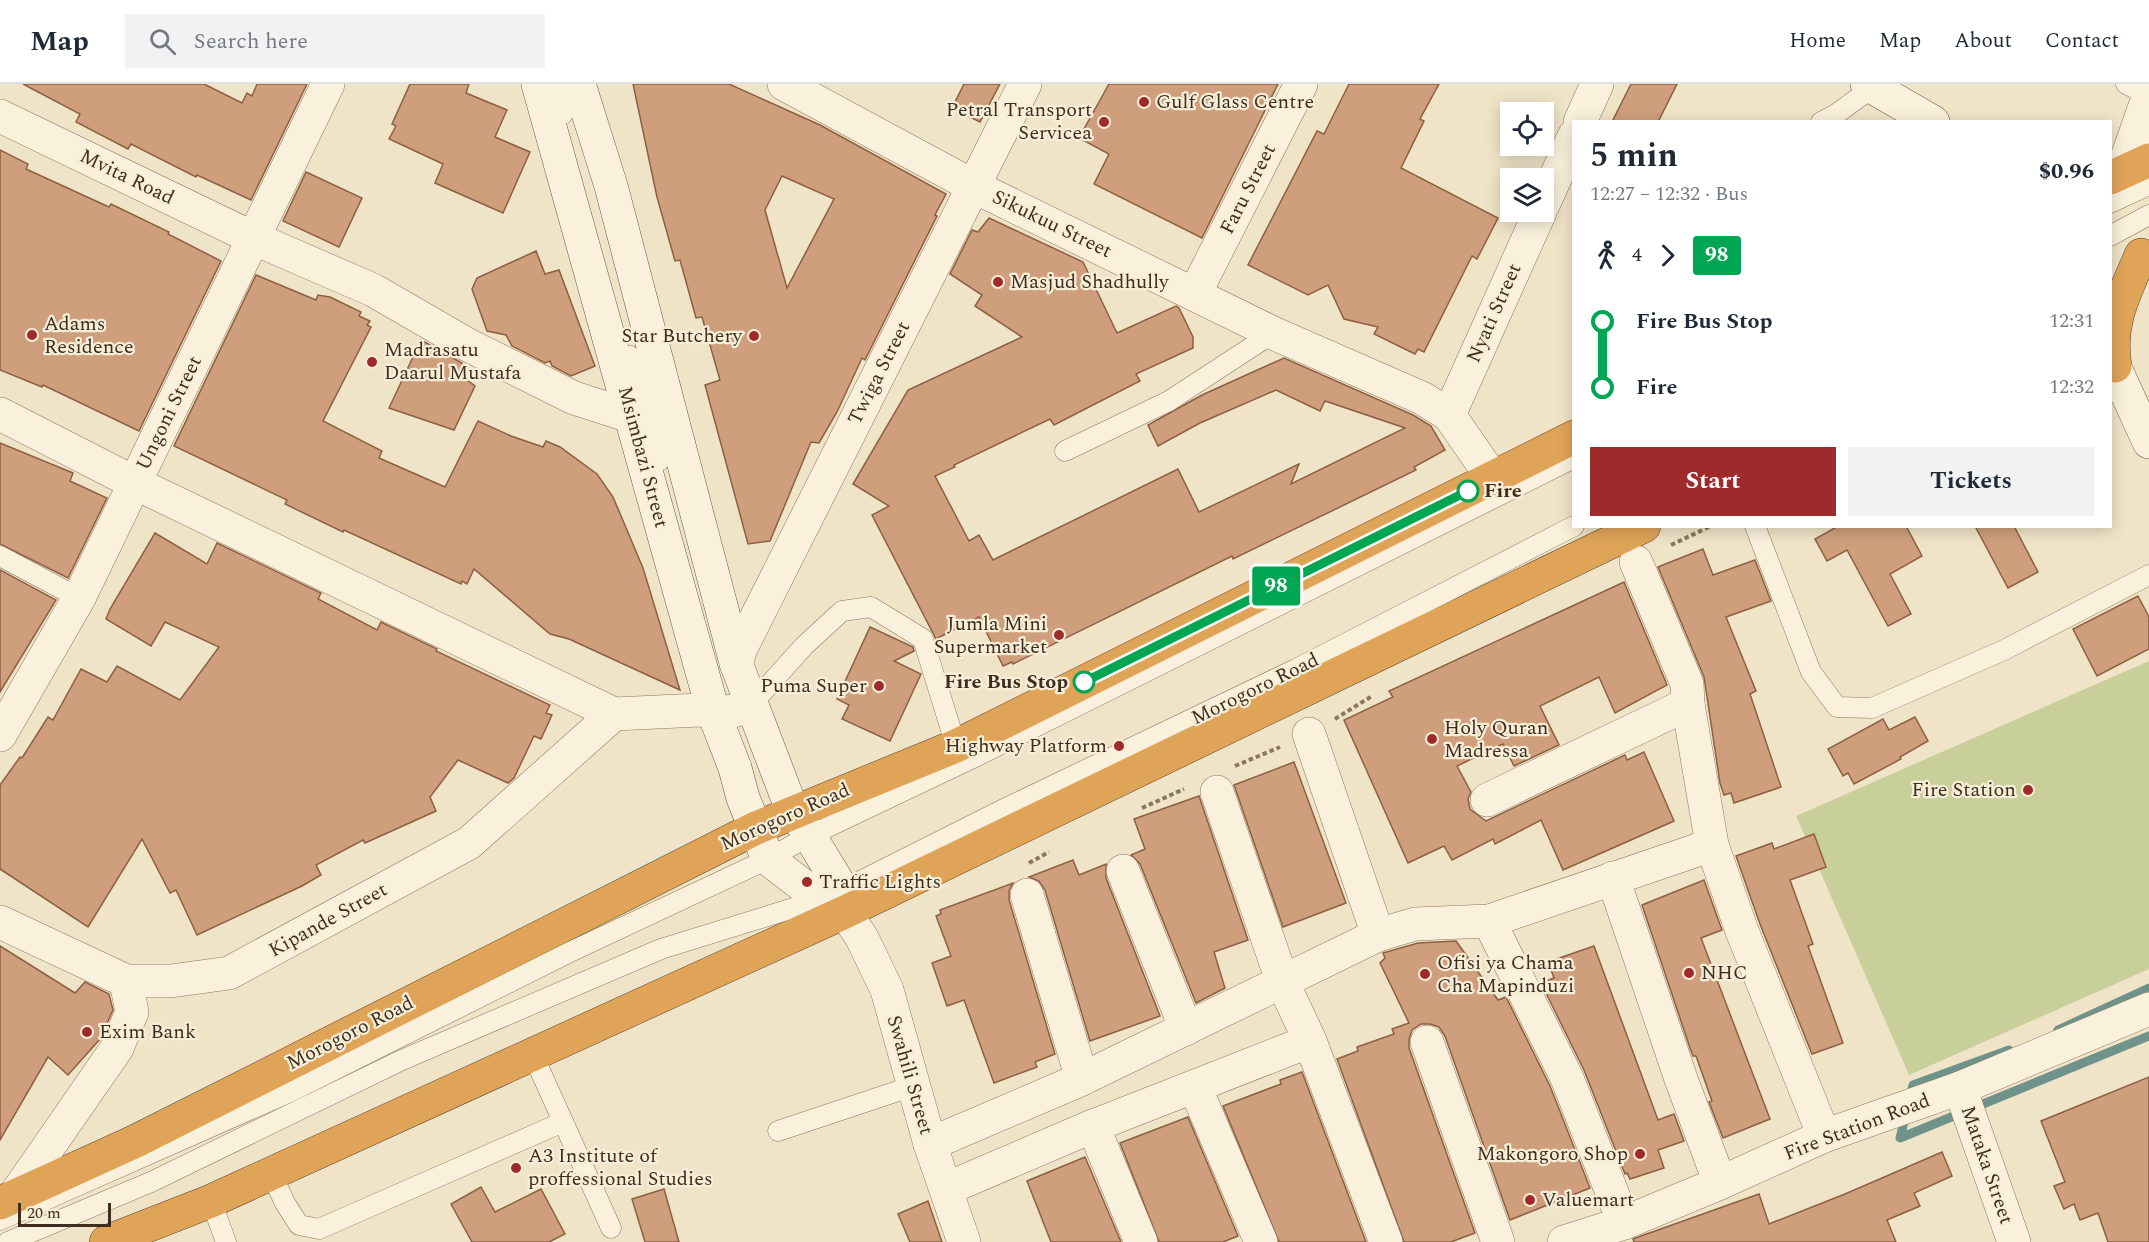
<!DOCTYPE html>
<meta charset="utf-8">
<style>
body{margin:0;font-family:Spectral,serif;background:#f2f2f3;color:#1f2937;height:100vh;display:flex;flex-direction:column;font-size:22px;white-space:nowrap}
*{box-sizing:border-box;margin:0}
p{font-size:20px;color:#747a83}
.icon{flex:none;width:33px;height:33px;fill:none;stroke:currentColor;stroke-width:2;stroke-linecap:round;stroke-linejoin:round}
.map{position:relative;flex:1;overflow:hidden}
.details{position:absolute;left:1572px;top:36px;width:540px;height:408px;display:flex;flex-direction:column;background:#fff;border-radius:0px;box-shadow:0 3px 15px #0003}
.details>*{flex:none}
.badge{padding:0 12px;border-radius:4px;font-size:21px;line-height:39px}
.controls{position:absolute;left:1500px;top:18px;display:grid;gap:12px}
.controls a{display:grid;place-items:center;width:54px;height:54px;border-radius:0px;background:#fff;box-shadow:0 3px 15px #0003;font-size:30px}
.scale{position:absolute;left:18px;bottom:15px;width:93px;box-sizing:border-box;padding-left:6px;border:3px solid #3d2e20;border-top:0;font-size:16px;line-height:21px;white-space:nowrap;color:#3d2e20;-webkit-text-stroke:4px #f7eed8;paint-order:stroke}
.map>.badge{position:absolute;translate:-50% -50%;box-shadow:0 0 0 3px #fff}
.legs{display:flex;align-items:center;gap:9px;height:66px;padding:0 18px;font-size:20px}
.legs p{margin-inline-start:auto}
.summary{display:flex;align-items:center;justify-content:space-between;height:102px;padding:0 18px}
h1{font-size:33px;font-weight:700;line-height:45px}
.primary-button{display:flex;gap:12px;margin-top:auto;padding:12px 18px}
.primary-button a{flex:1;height:69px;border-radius:0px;background:#9e2a2b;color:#fff;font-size:24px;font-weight:700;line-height:69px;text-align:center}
.primary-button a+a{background:#f2f2f3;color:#1f2937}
ul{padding:0 18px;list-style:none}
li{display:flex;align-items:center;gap:21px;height:66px;font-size:22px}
li i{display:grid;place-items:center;width:9px;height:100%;margin:0 8px;background:currentColor}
li i::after{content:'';width:15px;height:15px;margin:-8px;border:4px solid;border-radius:50%;background:#fff}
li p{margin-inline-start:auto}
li:first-child i{background:linear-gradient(#0000 50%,currentColor 0)}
li:last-child i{background:linear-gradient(currentColor 50%,#0000 0)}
header{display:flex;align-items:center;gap:36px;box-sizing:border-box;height:84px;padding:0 30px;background:#fff;border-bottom:2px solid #e0e1e3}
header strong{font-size:28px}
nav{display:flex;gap:33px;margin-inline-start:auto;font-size:21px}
.search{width:420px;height:54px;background:#f2f2f3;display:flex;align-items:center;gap:15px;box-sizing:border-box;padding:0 21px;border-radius:0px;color:#747a83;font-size:22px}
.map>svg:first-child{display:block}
.green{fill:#c9cf9b}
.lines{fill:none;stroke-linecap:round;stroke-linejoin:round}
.stream{stroke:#6f938a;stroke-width:9}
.building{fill:#cf9f7d;stroke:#8d5f41;stroke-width:1.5;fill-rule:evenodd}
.lane-casing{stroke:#8d765c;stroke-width:21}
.street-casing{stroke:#8d765c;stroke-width:34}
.secondary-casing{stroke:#6f573f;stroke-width:34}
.highway-casing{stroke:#5b4430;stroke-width:34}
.path{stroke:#8d765c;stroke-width:4;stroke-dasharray:4.5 3;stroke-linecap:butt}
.lane{stroke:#faf1dc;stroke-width:20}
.street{stroke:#faf1dc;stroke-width:33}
.secondary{stroke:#faf1dc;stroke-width:33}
.highway{stroke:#e0a458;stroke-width:33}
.line-1-casing{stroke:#fff;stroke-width:14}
.line-1{stroke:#00a651;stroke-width:9}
.poi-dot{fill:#9e2a2b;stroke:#f7eed8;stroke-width:2}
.stop-1-dot{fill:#fff;stroke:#00a651;stroke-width:3}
.labels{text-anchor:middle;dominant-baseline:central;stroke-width:4.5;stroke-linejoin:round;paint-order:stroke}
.poi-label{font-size:20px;fill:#3d2e20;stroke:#f7eed8;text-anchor:start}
.street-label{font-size:20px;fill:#3d2e20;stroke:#f7eed8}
.stop-label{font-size:20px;font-weight:bold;fill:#3d2e20;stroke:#f7eed8;text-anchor:start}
</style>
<header>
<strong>Map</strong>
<div class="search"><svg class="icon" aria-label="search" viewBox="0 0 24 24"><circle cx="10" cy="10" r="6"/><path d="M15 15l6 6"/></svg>Search here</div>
<nav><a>Home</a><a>Map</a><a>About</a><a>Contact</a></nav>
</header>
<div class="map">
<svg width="2149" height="1158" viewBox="0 0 2149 1158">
<rect width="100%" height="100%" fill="#f0e4c8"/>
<!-- green -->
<path class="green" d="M 2149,577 L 2149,885 L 1909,991 L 1796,732 Z"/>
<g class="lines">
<!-- stream -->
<g class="stream">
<path d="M 2058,946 L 2149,904"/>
<path d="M 1910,1014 L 1913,1001 L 2009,966"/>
<path d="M 1906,1030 L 1900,1054 L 2149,952"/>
</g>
</g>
<!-- building -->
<g class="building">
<path d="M 23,0 L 204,0 L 242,19 L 247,9 L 252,12 L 257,0 L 307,0 L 251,116 L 197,91 L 196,93 L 131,60 L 128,65 L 76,38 L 80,30 Z"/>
<path d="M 410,0 L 469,0 L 466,9 L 507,26 L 495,53 L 530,68 L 503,129 L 435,99 L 443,80 L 389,55 L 396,42 L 392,40 Z"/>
<path d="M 633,0 L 729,0 L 820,41 L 946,110 L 935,131 L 937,132 L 865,276 L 862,274 L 837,328 L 819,359 L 811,358 L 770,457 L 748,460 L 705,301 L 720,296 L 702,233 L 696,234 L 680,176 L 675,177 L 657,113 ZM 782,92 L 834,115 L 787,204 L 765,126 Z"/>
<path d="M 964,0 L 1000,0 L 980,38 L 952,24 Z"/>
<path d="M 1109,0 L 1278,0 L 1202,154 L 1094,100 L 1109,70 L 1079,54 Z"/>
<path d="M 1349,0 L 1439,0 L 1420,35 L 1424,37 L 1401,84 L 1498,134 L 1477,175 L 1472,172 L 1424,268 L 1418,265 L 1415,270 L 1374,250 L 1378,243 L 1344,235 L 1328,201 L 1308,211 L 1248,181 L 1317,47 L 1324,50 Z"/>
<path d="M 1631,0 L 1677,0 L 1658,38 L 1612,38 Z"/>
<path d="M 0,66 L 28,80 L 26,85 L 109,123 L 111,120 L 169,148 L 168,150 L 221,177 L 139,347 L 43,301 L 42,303 L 0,286 Z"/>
<path d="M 306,88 L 362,114 L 339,163 L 283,137 Z"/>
<path d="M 989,134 L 1083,178 L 1117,249 L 1176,222 L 1179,224 L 1193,253 L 1193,264 L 1136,290 L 1140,297 L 1054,341 L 1050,335 L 954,381 L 955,383 L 935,392 L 969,457 L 979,451 L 993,476 L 1178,385 L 1199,428 L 1299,380 L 1291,400 L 1405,344 L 1325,317 L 1320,327 L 1276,306 L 1200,339 L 1158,362 L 1148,341 L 1202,311 L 1284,274 L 1413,331 L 1431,342 L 1445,366 L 1414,383 L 1416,386 L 1233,475 L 1232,472 L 1013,580 L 1012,578 L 1003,582 L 979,533 L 936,555 L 872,431 L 889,422 L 853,400 L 908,306 L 1022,253 L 975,222 L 982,211 L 950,190 L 972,146 L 978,148 Z"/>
<path d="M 536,167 L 545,190 L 559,186 L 595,282 L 571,292 L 552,282 L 550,277 L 545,279 L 512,262 L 506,251 L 487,247 L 472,205 L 477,194 Z"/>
<path d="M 256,191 L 316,216 L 318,211 L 330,213 L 361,228 L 359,232 L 370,237 L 367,241 L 371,243 L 323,337 L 382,367 L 379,374 L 445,403 L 478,337 L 511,352 L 543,363 L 546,357 L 560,363 L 597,390 L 613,413 L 643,484 L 680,606 L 569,555 L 550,550 L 474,485 L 467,500 L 462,497 L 461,500 L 344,446 L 343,448 L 285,420 L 287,416 L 174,362 Z"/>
<path d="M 421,256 L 462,279 L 467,296 L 475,302 L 454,346 L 389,324 Z"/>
<path d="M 0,359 L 73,389 L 70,397 L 107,414 L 68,494 L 0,460 Z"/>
<path d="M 1834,442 L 1906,442 L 1922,472 L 1890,490 L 1911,530 L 1888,542 L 1847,466 L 1827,477 L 1815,455 L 1835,444 Z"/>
<path d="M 1975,442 L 2014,442 L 2038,488 L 2008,504 Z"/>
<path d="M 155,449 L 207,480 L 217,459 L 321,509 L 318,515 L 377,546 L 381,538 L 437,565 L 436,567 L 550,621 L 546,629 L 552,631 L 541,655 L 534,652 L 514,694 L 508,699 L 458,676 L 430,713 L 436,727 L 365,759 L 363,756 L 316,781 L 321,791 L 302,802 L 197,851 L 176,806 L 170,809 L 142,755 L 88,843 L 0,785 L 0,701 L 20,673 L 22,674 L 48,633 L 53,636 L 81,585 L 107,598 L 117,582 L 180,616 L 219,563 L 165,538 L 151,562 L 106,535 L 110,525 Z"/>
<path d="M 1703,465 L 1713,491 L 1755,476 L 1771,517 L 1726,533 L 1756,607 L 1750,610 L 1781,703 L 1734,719 L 1731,709 L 1724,711 L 1720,699 L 1704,593 L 1658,483 Z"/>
<path d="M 0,486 L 56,516 L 0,608 Z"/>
<path d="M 1624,498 L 1667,601 L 1615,629 L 1599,593 L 1540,622 L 1559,661 L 1514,682 L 1503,660 L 1457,682 L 1471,708 L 1468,715 L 1470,725 L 1486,737 L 1625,671 L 1627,676 L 1644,668 L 1674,737 L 1563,786 L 1541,736 L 1495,760 L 1493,755 L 1452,776 L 1444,762 L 1408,779 L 1344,636 L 1393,613 L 1389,607 Z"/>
<path d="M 2138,512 L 2149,533 L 2149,565 L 2097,592 L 2073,545 Z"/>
<path d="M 870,543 L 913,563 L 914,567 L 894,577 L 921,590 L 890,657 L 842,635 L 849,621 L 837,615 Z"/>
<path d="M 1915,633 L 1928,657 L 1900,673 L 1901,675 L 1854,700 L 1848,689 L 1843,692 L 1828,665 L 1883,635 L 1889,646 Z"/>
<path d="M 1294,678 L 1346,819 L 1283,843 L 1234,701 Z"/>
<path d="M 1199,712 L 1248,856 L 1214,868 L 1225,904 L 1196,919 L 1140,780 L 1131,771 L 1145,765 L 1134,735 Z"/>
<path d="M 1814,750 L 1826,783 L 1790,796 L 1813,860 L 1808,862 L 1843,959 L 1812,970 L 1760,840 L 1736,772 L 1772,759 L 1774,765 Z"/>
<path d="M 1073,776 L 1079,791 L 1106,780 L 1106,794 L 1160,932 L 1090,957 L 1045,806 L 1039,797 L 1029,793 Z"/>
<path d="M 1704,796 L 1722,846 L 1701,854 L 1770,1035 L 1723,1054 L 1709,1018 L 1712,1017 L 1696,972 L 1693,972 L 1690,964 L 1642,821 Z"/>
<path d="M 1013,799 L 1009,807 L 1009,816 L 1055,970 L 1035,978 L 1037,983 L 994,999 L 964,916 L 947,922 L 932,879 L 951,872 L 936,832 L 941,830 L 940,826 Z"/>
<path d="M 1456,857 L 1498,916 L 1506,913 L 1550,1002 L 1590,1104 L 1510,1136 L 1445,952 L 1439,943 L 1430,940 L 1421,940 L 1412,946 L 1409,955 L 1409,964 L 1475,1149 L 1451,1158 L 1404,1158 L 1337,975 L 1358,967 L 1357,963 L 1394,950 L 1392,945 L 1409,939 L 1380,879 L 1385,874 L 1383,869 L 1418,859 Z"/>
<path d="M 0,862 L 75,909 L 85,898 L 109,910 L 113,926 L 100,955 L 68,991 L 48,973 L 0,1056 Z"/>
<path d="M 1594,862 L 1658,1036 L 1674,1030 L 1684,1057 L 1658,1066 L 1664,1084 L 1630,1095 L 1627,1089 L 1625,1090 L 1584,986 L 1541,899 L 1554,894 L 1548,878 Z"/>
<path d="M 1302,988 L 1366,1158 L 1279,1158 L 1223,1022 L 1281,1000 L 1280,996 Z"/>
<path d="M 2149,993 L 2149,1158 L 2108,1158 L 2098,1129 L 2080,1136 L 2074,1120 L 2064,1125 L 2054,1102 L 2065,1098 L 2041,1037 Z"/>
<path d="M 1188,1033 L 1238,1152 L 1223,1158 L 1159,1158 L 1120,1059 Z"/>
<path d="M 1942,1068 L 1952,1092 L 1914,1109 L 1920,1122 L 1887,1136 L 1896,1158 L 1634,1158 L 1633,1155 L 1641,1152 L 1759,1110 L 1769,1140 L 1845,1110 Z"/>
<path d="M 1085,1073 L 1121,1158 L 1051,1158 L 1027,1097 Z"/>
<path d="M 481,1103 L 495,1128 L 541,1105 L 565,1150 L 549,1158 L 472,1158 L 451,1120 Z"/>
<path d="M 664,1105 L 679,1158 L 645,1158 L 632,1115 Z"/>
<path d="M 928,1117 L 942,1158 L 910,1158 L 898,1130 Z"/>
</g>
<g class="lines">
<!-- lane casing -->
<g class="lane-casing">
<g id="lane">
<path d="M 555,0 L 563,30"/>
<path d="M 2126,0 L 2149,11"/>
<path d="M 1821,38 L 1835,31 L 1873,3"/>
<path d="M 2110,119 L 2149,101"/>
<path d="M 2110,152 L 2149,131"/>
<path d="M 630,272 L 659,377"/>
<path d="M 1065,367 L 1169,317 L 1273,249"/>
<path d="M 1755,442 L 1811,588 L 1837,623 L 1872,624 L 2004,566 L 2149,491"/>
<path d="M 0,472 L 79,514"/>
<path d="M 751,621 L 804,562 L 842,527 L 871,523 L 923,555 L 956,662"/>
<path d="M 533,971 L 611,1144"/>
<path d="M 778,1047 L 913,1002"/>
<path d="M 271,1089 L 285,1119 L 299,1141 L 319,1145 L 563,1038"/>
<path d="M 211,1117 L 226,1158"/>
<path d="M 0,1136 L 292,1007 L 570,868 L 768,775 L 809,752 L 977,672 L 1574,374"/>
<path d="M 8,1158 L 151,1098 L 402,976 L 661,865 L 829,813 L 1004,725 L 1296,585 L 1574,442"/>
</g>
</g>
<!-- street casing -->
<g class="street-casing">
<g id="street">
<path d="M 784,0 L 973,102 L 1273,249 L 1422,314 L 1449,331 L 1485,383 L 1491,395"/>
<path d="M 0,32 L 253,154 L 373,206 L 468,261 L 574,314 L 621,329 L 659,334 L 672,338"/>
<path d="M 1580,38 L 1597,0"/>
<path d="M 2122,88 L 2149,11"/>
<path d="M 1544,119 L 1574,52"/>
<path d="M 1195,209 L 1301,0"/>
<path d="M 0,330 L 135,399 L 614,630 L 700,626 L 730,628 L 751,621"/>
<path d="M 1449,331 L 1540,128"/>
<path d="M 1636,478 L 1687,600 L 1688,620 L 1712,761 L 1742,847 L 1824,1052"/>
<path d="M 736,579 L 741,564 L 1025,0"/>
<path d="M 1309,650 L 1378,851"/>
<path d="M 0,651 L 79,514 L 328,0"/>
<path d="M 1217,708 L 1283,899 L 1310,957 L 1386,1158"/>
<path d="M 1487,716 L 1688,620"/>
<path d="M 1123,787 L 1186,945"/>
<path d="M 1613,794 L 1681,995 L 1720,1099"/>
<path d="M 1027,811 L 1082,995"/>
<path d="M 845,828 L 862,854 L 887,906 L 930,1060 L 964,1158"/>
<path d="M 1489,837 L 1567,994 L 1624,1139"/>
<path d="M 0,838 L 126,897 L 171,897 L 229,889 L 469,759 L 614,630"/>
<path d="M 1427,958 L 1498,1158"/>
<path d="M 1195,1003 L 1261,1158"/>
<path d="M 1960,1004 L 2014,1158"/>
<path d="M 1093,1042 L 1141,1158"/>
<path d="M 930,1060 L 1082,995 L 1378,851 L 1415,840 L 1489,837 L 1712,761"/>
<path d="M 946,1105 L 1093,1042 L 1310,957"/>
<path d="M 13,1114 L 117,964 L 132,928 L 126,897"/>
<path d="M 1564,1158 L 1624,1139 L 1720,1099 L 1824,1052 L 1960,1004 L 2149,925"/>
</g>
</g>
<!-- secondary casing -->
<g class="secondary-casing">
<g id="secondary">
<path d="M 538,0 L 713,627 L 735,684 L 743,714 L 768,775 L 822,816 L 845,828"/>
<path d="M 579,0 L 611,102 L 736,579 L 789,718 L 842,805 L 845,828"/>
<path d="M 1867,0 L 1933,38"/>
<path d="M 2110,273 L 2149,358"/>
</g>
</g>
<!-- highway casing -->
<g class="highway-casing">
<g id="highway">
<path d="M 2110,94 L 2149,76"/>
<path d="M 2115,282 C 2108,238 2124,211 2141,171"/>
<path d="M 0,1119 L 136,1057 L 756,744 L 956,662 L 1574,353"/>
<path d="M 106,1158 L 211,1117 L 845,828 L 1644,442"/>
</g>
</g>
<!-- path -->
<g class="path">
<path d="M 1671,461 L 1711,442"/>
<path d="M 1335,635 L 1372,612"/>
<path d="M 1235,682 L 1280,663"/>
<path d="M 1142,724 L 1184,705"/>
<path d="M 1029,779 L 1049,768"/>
</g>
<!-- lane -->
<use href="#lane" class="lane"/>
<!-- street -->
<use href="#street" class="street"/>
<!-- secondary -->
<use href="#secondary" class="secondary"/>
<!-- highway -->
<use href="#highway" class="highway"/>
</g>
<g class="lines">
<!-- line-1 casing -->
<g class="line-1-casing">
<path id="line-1" d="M 1084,598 L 1468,407"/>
</g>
<!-- line-1 -->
<use href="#line-1" class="line-1"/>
</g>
<!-- markers -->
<g class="poi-dot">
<circle cx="1144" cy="18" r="6"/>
<circle cx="1104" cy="38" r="6"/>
<circle cx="998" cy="198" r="6"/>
<circle cx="32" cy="251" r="6"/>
<circle cx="754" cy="252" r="6"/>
<circle cx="372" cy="278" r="6"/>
<circle cx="1059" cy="551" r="6"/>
<circle cx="879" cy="602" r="6"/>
<circle cx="1432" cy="655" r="6"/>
<circle cx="1119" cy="662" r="6"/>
<circle cx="2028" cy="706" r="6"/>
<circle cx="807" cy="798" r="6"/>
<circle cx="1689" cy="889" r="6"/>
<circle cx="1425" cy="890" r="6"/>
<circle cx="87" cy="948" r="6"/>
<circle cx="1640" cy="1070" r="6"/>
<circle cx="516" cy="1084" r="6"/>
<circle cx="1530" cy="1116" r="6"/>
</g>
<g class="stop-1-dot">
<circle cx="1468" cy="407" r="10"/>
<circle cx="1084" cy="598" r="10"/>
</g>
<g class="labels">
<!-- poi labels -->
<g class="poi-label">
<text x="1156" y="18">Gulf Glass Centre</text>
<text x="1092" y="26" text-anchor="end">Petral Transport<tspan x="1092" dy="23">Servicea</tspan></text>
<text x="1010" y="198">Masjud Shadhully</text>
<text x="44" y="240">Adams<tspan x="44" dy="23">Residence</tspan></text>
<text x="742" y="252" text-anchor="end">Star Butchery</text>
<text x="384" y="266">Madrasatu<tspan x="384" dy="23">Daarul Mustafa</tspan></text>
<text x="1047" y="540" text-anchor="end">Jumla Mini<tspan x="1047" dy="23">Supermarket</tspan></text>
<text x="867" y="602" text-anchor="end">Puma Super</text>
<text x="1444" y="644">Holy Quran<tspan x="1444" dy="23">Madressa</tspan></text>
<text x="1107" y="662" text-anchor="end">Highway Platform</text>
<text x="2016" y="706" text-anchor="end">Fire Station</text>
<text x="819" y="798">Traffic Lights</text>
<text x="1437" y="879">Ofisi ya Chama<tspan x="1437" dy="23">Cha Mapinduzi</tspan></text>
<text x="1701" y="889">NHC</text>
<text x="99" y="948">Exim Bank</text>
<text x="1628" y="1070" text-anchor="end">Makongoro Shop</text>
<text x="528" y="1072">A3 Institute of<tspan x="528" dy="23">proffessional Studies</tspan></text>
<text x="1542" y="1116">Valuemart</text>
</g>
<!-- street labels -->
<g class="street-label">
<text transform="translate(127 93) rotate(26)">Mvita Road</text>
<text transform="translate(1248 105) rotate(-63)">Faru Street</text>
<text transform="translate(1052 140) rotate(26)">Sikukuu Street</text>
<text transform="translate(1494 229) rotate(-66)">Nyati Street</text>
<text transform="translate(879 289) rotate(-63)">Twiga Street</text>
<text transform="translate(169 329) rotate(-64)">Ungoni Street</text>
<text transform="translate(643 373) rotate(75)">Msimbazi Street</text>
<text transform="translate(1255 605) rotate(-26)">Morogoro Road</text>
<text transform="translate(785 733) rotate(-24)">Morogoro Road</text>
<text transform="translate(328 836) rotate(-29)">Kipande Street</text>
<text transform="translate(350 949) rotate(-27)">Morogoro Road</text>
<text transform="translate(910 991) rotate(74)">Swahili Street</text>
<text transform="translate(1857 1043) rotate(-21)">Fire Station Road</text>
<text transform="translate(1987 1081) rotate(71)">Mataka Street</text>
</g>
<!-- stop labels -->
<g class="stop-label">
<text x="1484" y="407">Fire</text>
<text x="1068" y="598" text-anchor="end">Fire Bus Stop</text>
</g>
</g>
</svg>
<div class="controls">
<a><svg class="icon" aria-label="locate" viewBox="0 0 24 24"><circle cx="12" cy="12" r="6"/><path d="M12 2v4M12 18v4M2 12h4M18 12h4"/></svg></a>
<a><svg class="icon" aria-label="layers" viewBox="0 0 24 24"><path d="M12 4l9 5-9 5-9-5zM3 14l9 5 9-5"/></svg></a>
</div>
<div class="scale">20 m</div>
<b class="badge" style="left:1276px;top:502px;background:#00a651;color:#fff">98</b>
<section class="details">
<div class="summary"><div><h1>5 min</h1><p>12:27 – 12:32 · Bus</p></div><b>$0.96</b></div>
<div class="legs"><svg class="icon" aria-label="walk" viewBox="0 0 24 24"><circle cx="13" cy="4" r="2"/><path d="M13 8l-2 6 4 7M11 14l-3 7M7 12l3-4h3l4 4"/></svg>4<svg class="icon" aria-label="forward" viewBox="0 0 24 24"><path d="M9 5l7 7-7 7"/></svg><b class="badge" style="background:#00a651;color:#fff">98</b></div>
<ul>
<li><i style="color:#00a651"></i><b>Fire Bus Stop</b><p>12:31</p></li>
<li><i style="color:#00a651"></i><b>Fire</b><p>12:32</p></li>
</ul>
<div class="primary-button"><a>Start</a><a>Tickets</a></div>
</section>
</div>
